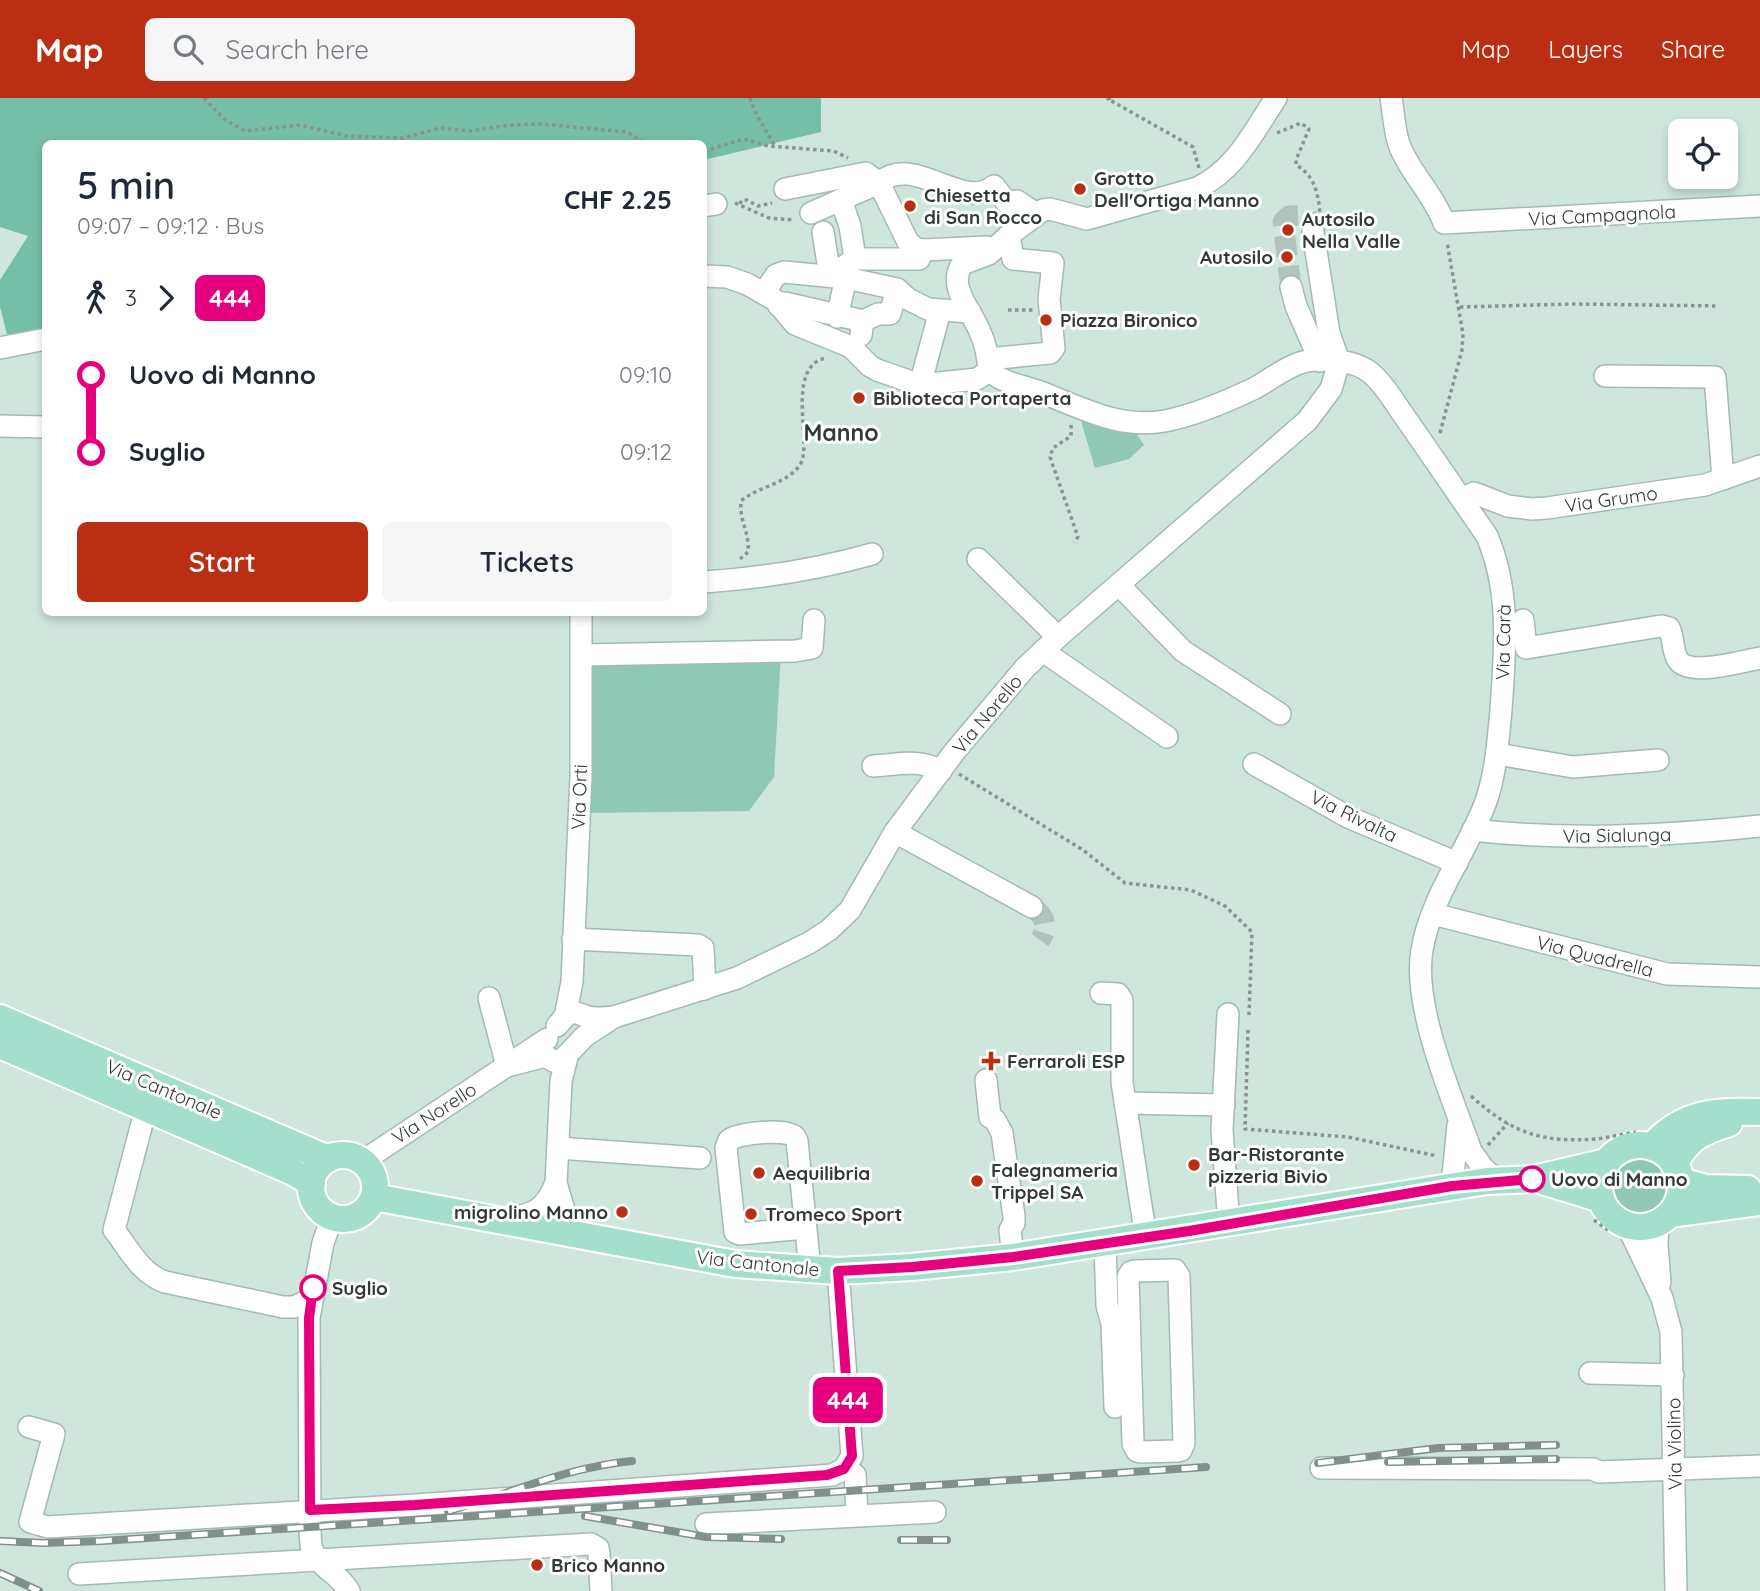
<!DOCTYPE html>
<meta charset="utf-8">
<style>
body{margin:0;font-family:Quicksand,sans-serif;background:#f6f6f7;color:#1f2937;height:100vh;display:flex;flex-direction:column;font-size:26px;white-space:nowrap}
*{box-sizing:border-box;margin:0}
p{font-size:23px;color:#747a83}
.icon{flex:none;width:38px;height:38px;fill:none;stroke:currentColor;stroke-width:2;stroke-linecap:round;stroke-linejoin:round}
.map{position:relative;flex:1;overflow:hidden}
.side{position:absolute;left:42px;top:42px;width:665px;height:476px;display:flex;flex-direction:column;background:#fff;border-radius:10px;box-shadow:0 4px 10px #0003}
.side>*{flex:none}
.badge{padding:0 14px;border-radius:10px;font-size:24px;line-height:46px}
.fabs{position:absolute;left:1668px;top:21px;display:grid;gap:14px}
.fabs a{display:grid;place-items:center;width:70px;height:70px;border-radius:10px;background:#fff;box-shadow:0 4px 10px #0003;font-size:35px}
.map>.badge{position:absolute;translate:-50% -50%;box-shadow:0 0 0 4px #fff}
.legs{display:flex;align-items:center;gap:10px;height:77px;padding:0 35px;font-size:23px}
.legs p{margin-inline-start:auto}
.headline{display:flex;align-items:center;justify-content:space-between;height:119px;padding:0 35px}
h1{font-size:38px;font-weight:600;line-height:52px}
.cta{display:flex;gap:14px;margin-top:auto;padding:14px 35px}
.cta a{flex:1;height:80px;border-radius:10px;background:#ba2f13;color:#fff;font-size:28px;font-weight:600;line-height:80px;text-align:center}
.cta a+a{background:#f6f6f7;color:#1f2937}
ul{padding:0 35px;list-style:none}
li{display:flex;align-items:center;gap:24px;height:77px;font-size:26px}
li i{display:grid;place-items:center;width:10px;height:100%;margin:0 9px;background:currentColor}
li i::after{content:'';width:18px;height:18px;margin:-9px;border:5px solid;border-radius:50%;background:#fff}
li p{margin-inline-start:auto}
li:first-child i{background:linear-gradient(#0000 50%,currentColor 0)}
li:last-child i{background:linear-gradient(currentColor 50%,#0000 0)}
header{display:flex;align-items:center;gap:42px;box-sizing:border-box;height:98px;padding:0 35px;background:#ba2f13;color:#fff}
header strong{font-size:33px}
nav{display:flex;gap:38px;margin-inline-start:auto;font-size:24px}
.search{width:490px;height:63px;background:#f6f6f7;display:flex;align-items:center;gap:18px;box-sizing:border-box;padding:0 24px;border-radius:10px;color:#747a83;font-size:26px}
.map>svg:first-child{display:block}
.green{fill:#8fc8b5}
.forest{fill:#75bea7}
.lines{fill:none;stroke-linecap:round;stroke-linejoin:round}
.minor-tunnel{stroke:#afc4bc;stroke-width:21;stroke-dasharray:21 10;stroke-linecap:butt}
.minor-casing{stroke:#a4bab2;stroke-width:24}
.major-casing{stroke:#fff;stroke-width:30}
.path{stroke:#859690;stroke-width:3.5;stroke-dasharray:3.5 3.5;stroke-linecap:butt}
.minor{stroke:#fff;stroke-width:21}
.major{stroke:#a4dfce;stroke-width:26}
.rail-casing{stroke:#80908a;stroke-width:8}
.rail{stroke:#fff;stroke-width:5;stroke-dasharray:16;stroke-linecap:butt}
.line-1-casing{stroke:#fff;stroke-width:16}
.line-1{stroke:#e6007e;stroke-width:10}
.poi-dot{fill:#ba2f13;stroke:#fff;stroke-width:2.5}
.stop-1-dot{fill:#fff;stroke:#e6007e;stroke-width:3.5}
.labels{text-anchor:middle;dominant-baseline:central;stroke-width:6;stroke-linejoin:round;paint-order:stroke}
.poi-label{font-size:19px;font-weight:bold;fill:#313a37;stroke:#fff;text-anchor:start}
.street-label{font-size:19px;fill:#313a37;stroke:#fff}
.stop-label{font-size:19px;font-weight:bold;fill:#313a37;stroke:#fff;text-anchor:start}
.quarter-label{font-size:23px;font-weight:bold;fill:#313a37;stroke:#fff}
</style>
<header>
<strong>Map</strong>
<div class="search"><svg class="icon" aria-label="search" viewBox="0 0 24 24"><circle cx="10" cy="10" r="6"/><path d="M15 15l6 6"/></svg>Search here</div>
<nav><a>Map</a><a>Layers</a><a>Share</a></nav>
</header>
<div class="map">
<svg width="1760" height="1493" viewBox="0 0 1760 1493">
<rect width="100%" height="100%" fill="#cfe6dd"/>
<!-- green -->
<g class="green">
<path d="M 1081,323 L 1112,333 L 1136,335 L 1144,347 L 1129,361 L 1095,370 Z"/>
<path d="M 781,554 L 774,679 L 749,713 L 579,715 L 582,557 Z"/>
<circle cx="1640" cy="1088" r="26"/>
</g>
<!-- forest -->
<path class="forest" d="M 0,0 L 821,0 L 821,34 L 704,62 L 704,46 L 46,46 L 45,241 L 10,248 L 0,209 L 0,182 L 28,138 L 0,129 Z"/>
<g class="lines">
<!-- minor-tunnel -->
<g class="minor-tunnel">
<path d="M 1291,189 L 1283,124 L 1289,118 L 1306,117 L 1311,124 L 1313,134"/>
<path d="M 1032,809 C 1045,817 1049,830 1040,842"/>
</g>
<!-- minor casing -->
<g class="minor-casing">
<g id="minor">
<path d="M 1391,0 C 1394,16 1394,34 1400,49 C 1411,76 1434,97 1444,125 L 1760,108"/>
<path d="M 785,91 L 866,75 L 879,85 L 908,144 L 915,150 L 923,152 L 987,149"/>
<path d="M 841,102 L 850,128 L 855,161"/>
<path d="M 704,108 L 716,106"/>
<path d="M 811,115 L 879,85 C 914,54 962,114 994,88 L 1007,105 L 1017,103 L 1036,116"/>
<path d="M 823,134 L 830,178"/>
<path d="M 1313,134 L 1329,235 L 1339,264"/>
<path d="M 704,178 L 727,179 L 747,186 L 775,202 L 795,226 L 851,249 L 870,268 L 877,272 L 920,287 L 977,281 L 989,273 C 1006,287 1027,288 1048,297 C 1086,312 1122,331 1165,323 C 1195,317 1228,303 1255,290 C 1269,282 1282,272 1297,266 C 1315,259 1348,261 1365,271 C 1374,276 1381,285 1387,293 L 1487,438 C 1511,494 1505,553 1501,612 C 1498,643 1496,676 1485,706 C 1466,755 1431,799 1422,852 C 1412,908 1452,999 1471,1053 L 1483,1070 L 1497,1082"/>
<path d="M 830,178 L 855,161 L 919,161 L 923,152"/>
<path d="M 1291,189 L 1296,208 L 1320,263"/>
<path d="M 764,195 L 776,177 L 784,174 L 846,180 L 897,191 L 908,201 L 928,211 L 970,214"/>
<path d="M 779,208 L 785,205 L 863,223"/>
<path d="M 837,219 L 846,180"/>
<path d="M 861,237 L 863,223 L 878,216 L 890,216 L 897,191"/>
<path d="M 0,250 L 46,241"/>
<path d="M 988,261 L 1050,255 L 1054,250 L 1049,201 L 1053,165 L 1013,161 L 1009,137"/>
<path d="M 989,273 C 988,259 986,246 980,234 C 972,213 947,189 962,166 L 989,156 L 1009,137 L 1043,112 L 1050,111 L 1087,121 L 1197,90 C 1235,73 1254,33 1276,0"/>
<path d="M 1605,278 L 1715,279 L 1723,381"/>
<path d="M 920,287 L 940,213"/>
<path d="M 0,328 L 46,329"/>
<path d="M 1462,401 L 1474,395 L 1508,408 L 1532,411 L 1547,410 L 1705,387 L 1760,368"/>
<path d="M 978,461 L 1058,539"/>
<path d="M 704,484 C 762,480 816,472 872,456"/>
<path d="M 1119,487 L 1183,553 L 1280,616"/>
<path d="M 1523,522 L 1526,550 L 1661,528 L 1669,530 C 1674,540 1672,553 1678,562 C 1690,579 1742,563 1760,560"/>
<path d="M 1043,553 L 1167,639"/>
<path d="M 582,557 L 795,553 L 812,550 L 814,522"/>
<path d="M 1497,656 L 1573,669 L 1658,662"/>
<path d="M 1254,666 L 1348,719 L 1457,765"/>
<path d="M 873,668 C 896,667 920,660 941,673"/>
<path d="M 1473,732 C 1569,743 1665,738 1760,728"/>
<path d="M 895,734 L 1032,809"/>
<path d="M 1433,816 L 1667,876 L 1760,879"/>
<path d="M 573,841 L 698,847 L 703,850 L 705,891"/>
<path d="M 1101,895 L 1118,896 L 1122,902 L 1122,984 L 1146,1140"/>
<path d="M 489,900 L 507,968"/>
<path d="M 1228,916 L 1222,1032 L 1229,1126"/>
<path d="M 565,919 L 572,884 L 581,678 L 581,514"/>
<path d="M 557,928 C 568,915 569,911 585,918 C 593,921 606,920 614,919"/>
<path d="M 567,959 L 561,983 L 556,1085 L 566,1119 L 584,1139"/>
<path d="M 507,968 L 546,958 L 553,963 L 562,962 L 585,938 L 614,919 L 737,880 L 809,845 L 829,832 L 850,812 L 895,734 L 955,653 L 1025,570 L 1058,539 L 1307,323 L 1331,291 L 1339,264"/>
<path d="M 986,982 L 990,1019 L 995,1022 L 1002,1035 L 1014,1118 L 1014,1125 L 1010,1132 L 1013,1159"/>
<path d="M 1125,1005 L 1224,1007"/>
<path d="M 146,1010 L 114,1132 C 129,1151 141,1176 165,1184 L 283,1209 L 294,1209 L 311,1201"/>
<path d="M 558,1050 L 700,1060"/>
<path d="M 363,1063 L 547,941"/>
<path d="M 1452,1088 L 1458,1027"/>
<path d="M 332,1119 L 323,1145 L 309,1220 L 310,1429 C 310,1436 310,1444 312,1451 C 318,1469 340,1476 349,1493"/>
<path d="M 505,1122 C 533,1116 544,1114 556,1085"/>
<path d="M 1658,1125 L 1657,1147 L 1660,1184"/>
<path d="M 1627,1127 L 1662,1200 L 1671,1234 L 1676,1493"/>
<path d="M 806,1130 L 740,1136 L 735,1134 L 726,1050 L 729,1042 C 740,1035 785,1030 795,1039 L 797,1043 L 810,1171"/>
<path d="M 1105,1146 L 1107,1207 L 1112,1226 L 1115,1309"/>
<path d="M 1175,1172 L 1179,1178 L 1184,1345 L 1181,1352 L 1177,1353 L 1141,1354 L 1137,1353 L 1133,1346 L 1128,1179 L 1131,1174 L 1135,1173 Z"/>
<path d="M 1590,1275 L 1673,1277"/>
<path d="M 29,1329 L 54,1336 L 30,1424 L 48,1429 L 415,1407 L 832,1377 L 844,1371 L 852,1358 L 838,1173"/>
<path d="M 846,1369 L 855,1377 L 857,1417"/>
<path d="M 1321,1370 L 1593,1371 L 1599,1374 L 1760,1368"/>
<path d="M 706,1426 L 935,1414"/>
<path d="M 79,1476 L 591,1446 L 598,1450 L 599,1455 L 601,1493"/>
</g>
</g>
<!-- major casing -->
<g class="major-casing">
<g id="major">
<path d="M 0,920 L 328,1061"/>
<path d="M 0,947 L 291,1073 L 312,1085"/>
<circle cx="1640" cy="1088" r="41"/>
<path d="M 1652,1049 C 1682,1013 1718,1013 1760,1014"/>
<circle cx="343" cy="1089" r="32"/>
<path d="M 1674,1066 C 1689,1039 1701,1034 1729,1025"/>
<path d="M 1538,1080 L 1606,1064"/>
<path d="M 1680,1083 L 1706,1090 L 1748,1091"/>
<path d="M 374,1099 L 735,1166 L 838,1173 L 912,1169 L 1013,1159 L 1487,1083 L 1536,1081 L 1601,1101"/>
<path d="M 1670,1116 L 1760,1104"/>
</g>
</g>
<!-- path -->
<g class="path">
<path d="M 204,0 L 224,21 L 245,33 L 300,27 L 347,38 L 403,40 L 440,30 L 470,33 L 510,27 L 541,26 L 627,34 L 648,46"/>
<path d="M 750,0 C 755,18 767,32 775,49"/>
<path d="M 1111,0 L 1108,1 L 1193,49 L 1199,70"/>
<path d="M 1277,35 L 1301,25 L 1309,31 L 1296,62 L 1296,67 C 1315,77 1319,98 1320,118"/>
<path d="M 704,53 L 744,41 L 768,48 L 834,53 L 848,60"/>
<path d="M 735,105 L 769,120 L 794,122"/>
<path d="M 740,106 L 742,102 L 747,102 L 758,108 L 772,105"/>
<path d="M 1460,209 L 1573,206 L 1719,208"/>
<path d="M 1008,212 L 1034,212"/>
<path d="M 1071,327 L 1071,338 L 1053,350 L 1050,359 L 1078,439 L 1074,444"/>
<path d="M 1440,335 L 1462,252 L 1463,236 L 1447,144"/>
<path d="M 740,461 L 748,454 C 750,435 739,423 741,403 C 758,388 789,386 801,365 C 812,344 785,268 826,260"/>
<path d="M 959,676 L 1083,752 L 1125,785 L 1191,792 L 1225,808 L 1252,834 L 1249,917"/>
<path d="M 1248,932 L 1245,1031 L 1348,1039 L 1437,1058"/>
<path d="M 1471,998 C 1513,1036 1543,1045 1597,1041 C 1610,1039 1623,1036 1636,1034"/>
<path d="M 1488,1047 L 1508,1025"/>
<path d="M 1594,1122 L 1608,1132"/>
</g>
<!-- minor -->
<use href="#minor" class="minor"/>
<!-- major -->
<use href="#major" class="major"/>
<!-- rail casing -->
<g class="rail-casing">
<g id="rail">
<path d="M 1388,1364 L 1556,1361"/>
<path d="M 1318,1365 L 1438,1350 L 1556,1347"/>
<path d="M 448,1413 C 510,1396 567,1369 632,1363"/>
<path d="M 585,1418 L 706,1439 L 781,1441"/>
<path d="M 901,1442 L 947,1442"/>
<path d="M 0,1443 L 43,1445 L 102,1443 L 1206,1369"/>
<path d="M 0,1475 L 39,1493"/>
</g>
</g>
<!-- rail -->
<use href="#rail" class="rail"/>
</g>
<g class="lines">
<!-- line-1 casing -->
<g class="line-1-casing">
<path id="line-1" d="M 313,1190 L 309,1220 L 310,1412 L 415,1407 L 827,1377 L 844,1371 L 852,1358 L 838,1173 L 912,1169 L 1013,1159 L 1189,1133 L 1452,1088 L 1532,1081"/>
</g>
<!-- line-1 -->
<use href="#line-1" class="line-1"/>
</g>
<!-- markers -->
<g class="poi-dot">
<circle cx="1080" cy="91" r="7"/>
<circle cx="910" cy="108" r="7"/>
<circle cx="1288" cy="132" r="7"/>
<circle cx="1287" cy="159" r="7"/>
<circle cx="1046" cy="222" r="7"/>
<circle cx="859" cy="300" r="7"/>
<path d="M987.5 952.5h7v7h7v7h-7v7h-7v-7h-7v-7h7z"/>
<circle cx="1194" cy="1067" r="7"/>
<circle cx="759" cy="1075" r="7"/>
<circle cx="977" cy="1083" r="7"/>
<circle cx="622" cy="1114" r="7"/>
<circle cx="751" cy="1116" r="7"/>
<circle cx="537" cy="1467" r="7"/>
</g>
<g class="stop-1-dot">
<circle cx="1532" cy="1081" r="12"/>
<circle cx="313" cy="1190" r="12"/>
</g>
<g class="labels">
<!-- poi labels -->
<g class="poi-label">
<text x="1094" y="80">Grotto<tspan x="1094" dy="22">Dell'Ortiga Manno</tspan></text>
<text x="924" y="97">Chiesetta<tspan x="924" dy="22">di San Rocco</tspan></text>
<text x="1302" y="121">Autosilo<tspan x="1302" dy="22">Nella Valle</tspan></text>
<text x="1273" y="159" text-anchor="end">Autosilo</text>
<text x="1060" y="222">Piazza Bironico</text>
<text x="873" y="300">Biblioteca Portaperta</text>
<text x="1007" y="963">Ferraroli ESP</text>
<text x="1208" y="1056">Bar-Ristorante<tspan x="1208" dy="22">pizzeria Bivio</tspan></text>
<text x="991" y="1072">Falegnameria<tspan x="991" dy="22">Trippel SA</tspan></text>
<text x="773" y="1075">Aequilibria</text>
<text x="608" y="1114" text-anchor="end">migrolino Manno</text>
<text x="765" y="1116">Tromeco Sport</text>
<text x="551" y="1467">Brico Manno</text>
</g>
<!-- street labels -->
<g class="street-label">
<text transform="translate(1602 117) rotate(-3)">Via Campagnola</text>
<text transform="translate(1611 401) rotate(-8)">Via Grumo</text>
<text transform="translate(1503 544) rotate(-89)">Via Carà</text>
<text transform="translate(987 616) rotate(-50)">Via Norello</text>
<text transform="translate(579 699) rotate(-88)">Via Orti</text>
<text transform="translate(1354 718) rotate(26)">Via Rivalta</text>
<text transform="translate(1617 737) rotate(-1)">Via Sialunga</text>
<text transform="translate(1595 858) rotate(14)">Via Quadrella</text>
<text transform="translate(164 991) rotate(23)">Via Cantonale</text>
<text transform="translate(434 1015) rotate(-33)">Via Norello</text>
<text transform="translate(758 1165) rotate(6)">Via Cantonale</text>
<text transform="translate(1674 1346) rotate(-91)">Via Violino</text>
</g>
<!-- stop labels -->
<g class="stop-label">
<text x="1551" y="1081">Uovo di Manno</text>
<text x="332" y="1190">Suglio</text>
</g>
<!-- quarter labels -->
<g class="quarter-label">
<text x="841" y="334">Manno</text>
</g>
</g>
</svg>
<div class="fabs">
<a><svg class="icon" aria-label="locate" viewBox="0 0 24 24"><circle cx="12" cy="12" r="6"/><path d="M12 2v4M12 18v4M2 12h4M18 12h4"/></svg></a>
</div>
<b class="badge" style="left:848px;top:1302px;background:#e6007e;color:#fff">444</b>
<section class="side">
<div class="headline"><div><h1>5 min</h1><p>09:07 – 09:12 · Bus</p></div><b>CHF 2.25</b></div>
<div class="legs"><svg class="icon" aria-label="walk" viewBox="0 0 24 24"><circle cx="13" cy="4" r="2"/><path d="M13 8l-2 6 4 7M11 14l-3 7M7 12l3-4h3l4 4"/></svg>3<svg class="icon" aria-label="forward" viewBox="0 0 24 24"><path d="M9 5l7 7-7 7"/></svg><b class="badge" style="background:#e6007e;color:#fff">444</b></div>
<ul>
<li><i style="color:#e6007e"></i><b>Uovo di Manno</b><p>09:10</p></li>
<li><i style="color:#e6007e"></i><b>Suglio</b><p>09:12</p></li>
</ul>
<div class="cta"><a>Start</a><a>Tickets</a></div>
</section>
</div>
